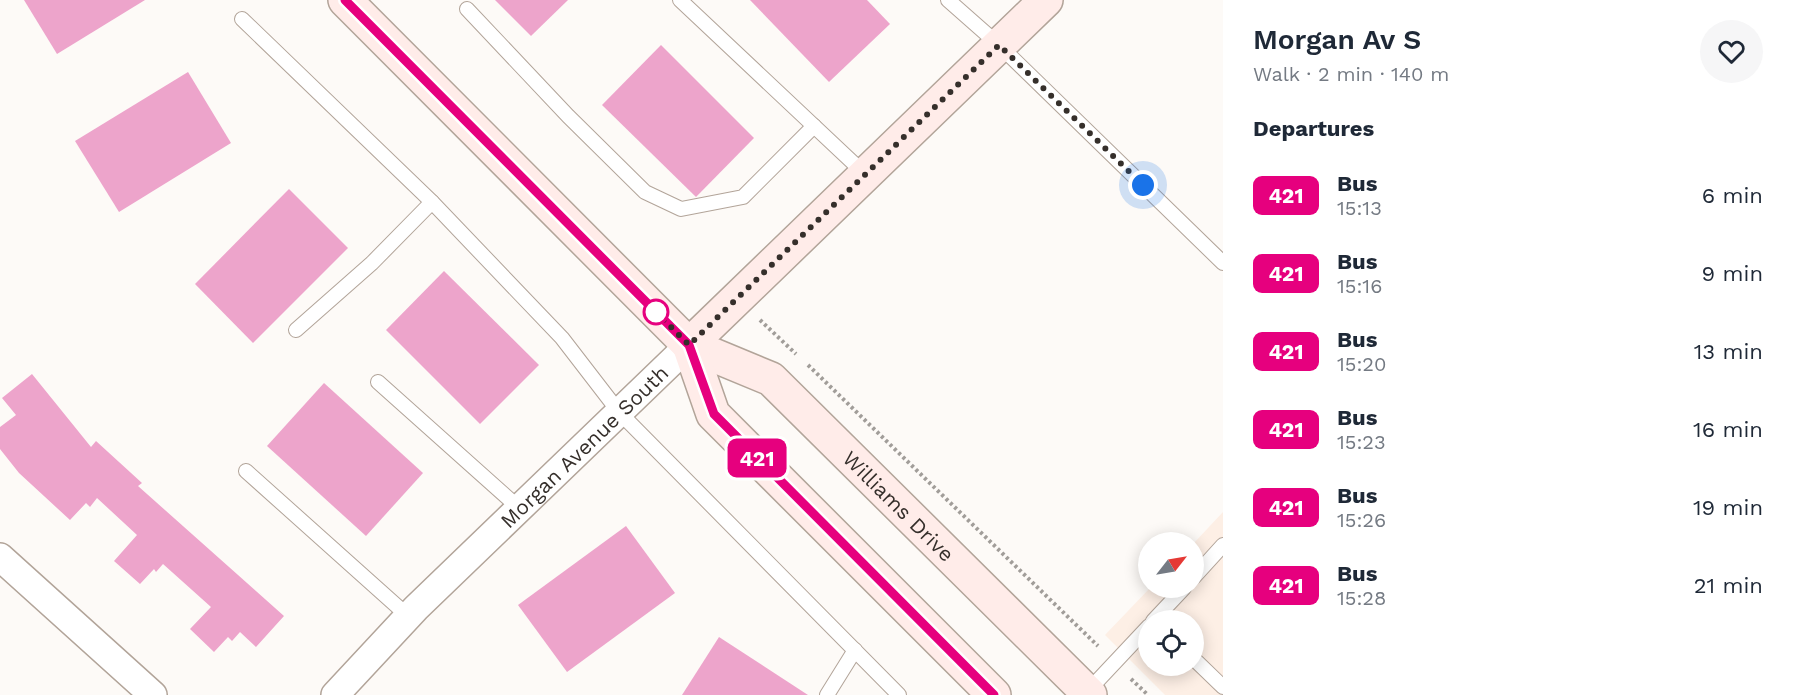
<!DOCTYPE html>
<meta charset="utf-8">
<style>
body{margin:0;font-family:"Work Sans",sans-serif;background:#f6f6f7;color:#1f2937;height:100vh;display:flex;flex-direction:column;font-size:22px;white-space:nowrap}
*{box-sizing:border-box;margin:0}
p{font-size:20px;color:#747a83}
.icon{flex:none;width:33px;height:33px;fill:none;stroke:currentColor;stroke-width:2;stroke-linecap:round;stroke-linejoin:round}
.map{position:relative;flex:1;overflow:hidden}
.sheet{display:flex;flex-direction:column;background:#fff;width:570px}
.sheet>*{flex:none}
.badge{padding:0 12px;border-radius:9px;font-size:21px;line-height:39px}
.needle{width:39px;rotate:59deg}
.tools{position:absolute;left:1138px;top:532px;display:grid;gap:12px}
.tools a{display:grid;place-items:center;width:66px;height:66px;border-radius:50%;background:#fff;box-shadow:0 3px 15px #0003;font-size:30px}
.you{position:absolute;width:30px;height:30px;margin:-15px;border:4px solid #fff;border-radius:50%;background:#1a73e8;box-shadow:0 0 0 9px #1a73e833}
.map>.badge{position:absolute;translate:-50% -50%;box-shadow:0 0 0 3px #fff}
h2{padding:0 30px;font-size:22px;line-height:54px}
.round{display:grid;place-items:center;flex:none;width:63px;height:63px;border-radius:32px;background:#f6f6f7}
.headline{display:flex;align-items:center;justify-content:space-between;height:102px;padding:0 30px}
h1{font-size:28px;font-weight:600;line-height:45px}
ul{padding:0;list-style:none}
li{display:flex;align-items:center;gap:18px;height:78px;padding:0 30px}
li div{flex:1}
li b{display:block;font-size:22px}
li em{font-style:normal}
li .badge{min-width:66px;font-weight:700;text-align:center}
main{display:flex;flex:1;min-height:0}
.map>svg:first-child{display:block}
.built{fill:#fdefe5;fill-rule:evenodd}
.building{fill:#eda4cb}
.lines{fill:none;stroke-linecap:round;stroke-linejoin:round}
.lane-casing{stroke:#b2a499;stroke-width:16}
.street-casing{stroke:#b2a499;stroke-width:30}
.secondary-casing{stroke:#b2a499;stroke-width:36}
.path{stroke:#a19d99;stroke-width:4;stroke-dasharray:3 3;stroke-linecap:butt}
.lane{stroke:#fff;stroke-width:14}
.street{stroke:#fff;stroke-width:27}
.secondary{stroke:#ffece9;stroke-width:33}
.line-casing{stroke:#fff;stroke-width:14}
.line{stroke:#e6007e;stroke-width:9}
.walk{stroke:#352f2b;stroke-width:6;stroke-dasharray:0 10.8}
.stop-dot{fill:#fff;stroke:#e6007e;stroke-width:3}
.labels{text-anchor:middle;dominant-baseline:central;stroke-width:6;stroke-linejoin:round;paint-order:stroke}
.street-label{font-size:21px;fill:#352f2b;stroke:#fff}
</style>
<main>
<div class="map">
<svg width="1223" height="695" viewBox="0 0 1223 695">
<rect width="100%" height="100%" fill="#fdfaf7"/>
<!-- built -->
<path class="built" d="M 1223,512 L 1223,695 L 1165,695 L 1105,635 L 1150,588 L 1194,588 L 1194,543 ZM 1149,621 L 1194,621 L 1194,666 L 1149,666 Z"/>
<!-- building -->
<g class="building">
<path d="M 24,0 L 145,0 L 57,54 Z"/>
<path d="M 495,0 L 568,0 L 531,36 Z"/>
<path d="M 750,0 L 867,0 L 890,24 L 829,82 Z"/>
<path d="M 661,45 L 754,138 L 696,197 L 602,105 Z"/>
<path d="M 188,72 L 231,143 L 119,212 L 75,141 Z"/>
<path d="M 289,189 L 348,248 L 253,343 L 195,284 Z"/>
<path d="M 444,271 L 539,365 L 480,424 L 386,330 Z"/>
<path d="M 32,374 L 91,447 L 96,441 L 142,483 L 138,486 L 284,616 L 256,647 L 240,632 L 232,641 L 228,637 L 214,652 L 190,629 L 211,607 L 163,564 L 156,572 L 154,569 L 140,584 L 114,561 L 137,535 L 97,498 L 90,507 L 86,503 L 70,520 L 19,473 L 0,449 L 0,427 L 16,415 L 2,398 Z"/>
<path d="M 324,383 L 423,473 L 366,536 L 267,446 Z"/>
<path d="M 626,526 L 675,593 L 567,672 L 518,605 Z"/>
<path d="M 719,637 L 808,695 L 682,695 Z"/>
</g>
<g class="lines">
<!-- lane casing -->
<g class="lane-casing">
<g id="lane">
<path d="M 680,0 L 865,174"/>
<path d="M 948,0 L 999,45 L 1223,263"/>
<path d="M 467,9 L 568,116 L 645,192 L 681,209 L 743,197 L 814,126"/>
<path d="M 242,19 L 432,202 L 562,338 L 619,412 L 899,695"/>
<path d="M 296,330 L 372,263 L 432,202"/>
<path d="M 378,382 L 519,508"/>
<path d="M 246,471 L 408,616"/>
<path d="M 1194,577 L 1223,545"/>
<path d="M 1153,621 L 1184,588"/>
<path d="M 1194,659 L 1223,687"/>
<path d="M 1087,692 L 1149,626"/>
<path d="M 827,695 L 855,650"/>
</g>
</g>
<!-- street casing -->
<g class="street-casing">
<g id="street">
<path d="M 0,557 L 153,695"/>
<path id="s1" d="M 335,695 L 416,608 L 689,345"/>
</g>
</g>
<!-- secondary casing -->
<g class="secondary-casing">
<g id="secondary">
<path id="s2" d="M 345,0 L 689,345 L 771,379 L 1090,695"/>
<path d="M 689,345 L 1046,0"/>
<path d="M 689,345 L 713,414 L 994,695"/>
</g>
</g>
<!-- path -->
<g class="path">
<path d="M 760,320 L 796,354"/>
<path d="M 808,365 L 1098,646"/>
<path d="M 1131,679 L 1148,695"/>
</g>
<!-- lane -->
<use href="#lane" class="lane"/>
<!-- street -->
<use href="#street" class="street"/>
<!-- secondary -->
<use href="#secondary" class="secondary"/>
</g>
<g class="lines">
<!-- line casing -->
<g class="line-casing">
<path id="line" d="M 345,0 L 689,345 L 714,414 L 994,695"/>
</g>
<!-- line -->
<use href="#line" class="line"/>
<!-- walk -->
<path class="walk" d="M 656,312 L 689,345 L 999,45 L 1143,185"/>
</g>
<!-- markers -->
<circle class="stop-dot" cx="656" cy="312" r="12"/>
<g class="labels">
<!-- street labels -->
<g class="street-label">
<text stroke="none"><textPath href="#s1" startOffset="352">Morgan Avenue South</textPath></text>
<text stroke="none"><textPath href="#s2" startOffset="756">Williams Drive</textPath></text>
</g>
</g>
</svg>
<div class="tools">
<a><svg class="needle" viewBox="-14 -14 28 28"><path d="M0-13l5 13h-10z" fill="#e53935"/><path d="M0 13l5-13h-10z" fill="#747a83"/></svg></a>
<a><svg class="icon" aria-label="locate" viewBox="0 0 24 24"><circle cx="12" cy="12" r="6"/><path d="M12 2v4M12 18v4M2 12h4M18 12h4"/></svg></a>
</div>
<div class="you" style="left:1143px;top:185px"></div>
<b class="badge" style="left:757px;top:458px;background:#e6007e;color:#fff">421</b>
</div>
<section class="sheet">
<div class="headline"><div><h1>Morgan Av S</h1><p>Walk · 2 min · 140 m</p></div><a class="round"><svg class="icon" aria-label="heart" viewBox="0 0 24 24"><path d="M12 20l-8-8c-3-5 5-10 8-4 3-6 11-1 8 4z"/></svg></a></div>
<h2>Departures</h2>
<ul>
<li><span class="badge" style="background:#e6007e;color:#fff">421</span><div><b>Bus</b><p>15:13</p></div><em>6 min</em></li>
<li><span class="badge" style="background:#e6007e;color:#fff">421</span><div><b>Bus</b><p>15:16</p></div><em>9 min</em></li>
<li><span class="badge" style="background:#e6007e;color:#fff">421</span><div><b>Bus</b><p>15:20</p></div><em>13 min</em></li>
<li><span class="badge" style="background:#e6007e;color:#fff">421</span><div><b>Bus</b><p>15:23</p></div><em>16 min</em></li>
<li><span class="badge" style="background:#e6007e;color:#fff">421</span><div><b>Bus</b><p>15:26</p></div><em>19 min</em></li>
<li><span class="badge" style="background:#e6007e;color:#fff">421</span><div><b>Bus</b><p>15:28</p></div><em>21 min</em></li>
</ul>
</section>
</main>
